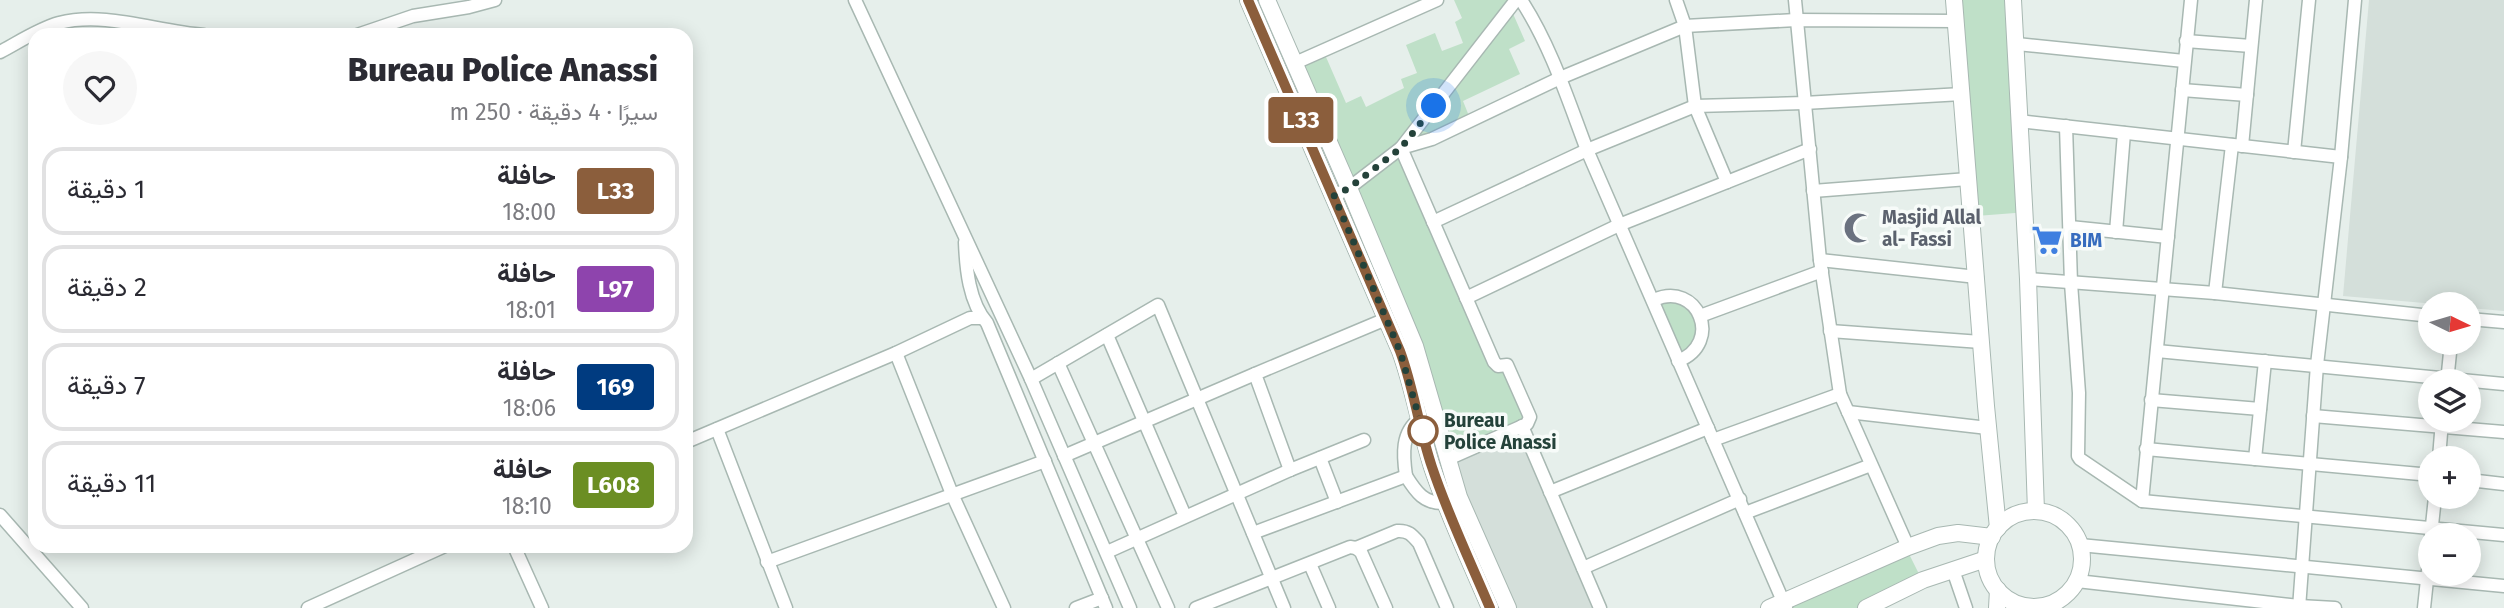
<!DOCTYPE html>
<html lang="ar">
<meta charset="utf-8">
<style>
body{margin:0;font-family:"Fira Sans",Vazirmatn,sans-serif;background:#f7f7f7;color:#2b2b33;direction:rtl;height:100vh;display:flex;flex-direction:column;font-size:26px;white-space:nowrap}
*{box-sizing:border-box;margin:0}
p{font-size:23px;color:#7c7c81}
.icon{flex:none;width:38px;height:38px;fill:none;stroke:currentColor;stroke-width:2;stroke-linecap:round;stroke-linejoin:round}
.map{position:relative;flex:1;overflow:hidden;direction:ltr}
.panel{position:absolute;left:28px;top:28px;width:665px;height:525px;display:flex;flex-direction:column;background:#fff;border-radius:21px;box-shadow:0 4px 18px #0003;direction:rtl}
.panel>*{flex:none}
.badge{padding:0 14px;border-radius:5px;font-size:24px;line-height:46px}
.needle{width:46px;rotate:95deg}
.tools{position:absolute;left:2418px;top:292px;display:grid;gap:14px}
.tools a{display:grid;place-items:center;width:63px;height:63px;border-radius:50%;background:#fff;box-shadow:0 4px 18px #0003;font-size:35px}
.you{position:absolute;width:35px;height:35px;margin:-18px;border:5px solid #fff;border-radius:50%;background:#1a73e8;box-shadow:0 0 0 10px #1a73e833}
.map>.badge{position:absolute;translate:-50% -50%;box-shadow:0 0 0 4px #fff}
.round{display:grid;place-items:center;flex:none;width:74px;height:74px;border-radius:37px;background:#f7f7f7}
.overview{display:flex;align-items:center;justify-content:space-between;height:119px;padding:0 35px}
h1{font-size:33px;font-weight:800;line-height:52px}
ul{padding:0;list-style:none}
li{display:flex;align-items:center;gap:21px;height:88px;margin:0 14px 10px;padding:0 21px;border:4px solid #e1e1e2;border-radius:21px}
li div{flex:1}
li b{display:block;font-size:26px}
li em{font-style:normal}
li .badge{min-width:77px;font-weight:700;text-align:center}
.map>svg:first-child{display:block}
.built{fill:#d4dfda}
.grass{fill:#bfe0c8}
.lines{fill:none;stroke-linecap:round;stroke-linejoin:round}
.minor-casing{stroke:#a8b8b2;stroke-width:15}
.tertiary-casing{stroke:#a8b8b2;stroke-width:18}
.minor{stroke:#fff;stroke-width:12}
.tertiary{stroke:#fff;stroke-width:16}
.line-casing{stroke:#fff;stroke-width:16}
.line{stroke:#8b5e3c;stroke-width:10}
.walk{stroke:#24423a;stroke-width:7;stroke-dasharray:0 12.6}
.stop-dot{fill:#fff;stroke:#8b5e3c;stroke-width:3.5}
.labels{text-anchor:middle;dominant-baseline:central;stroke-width:7;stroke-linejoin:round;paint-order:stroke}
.worship-label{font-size:19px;font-weight:bold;fill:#5b616d;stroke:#f7fbf9;text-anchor:start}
.shop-label{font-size:19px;font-weight:bold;fill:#366cbe;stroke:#f7fbf9;text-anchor:start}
.stop-label{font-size:19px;font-weight:bold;fill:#24423a;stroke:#f7fbf9;text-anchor:start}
</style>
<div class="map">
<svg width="2504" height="608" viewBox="0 0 2504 608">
<rect width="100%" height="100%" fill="#e6efeb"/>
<!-- built -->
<g class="built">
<path d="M 2369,0 L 2504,0 L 2504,311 L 2469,308 L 2469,304 L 2436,304 L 2343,296 Z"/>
<path d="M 1522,426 L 1600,608 L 1508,608 L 1448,459 Z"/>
</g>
<!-- grass -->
<g class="grass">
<path d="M 1454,0 L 1507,0 L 1525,41 L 1509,49 L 1520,74 L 1463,101 L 1469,116 L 1401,149 L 1498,367 L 1505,364 L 1530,422 L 1448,459 L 1427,385 L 1295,63 L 1326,57 L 1346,103 L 1361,96 L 1366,107 L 1404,88 L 1401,79 L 1417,73 L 1406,45 L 1435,33 L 1442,51 L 1463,43 L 1455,22 L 1462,18 Z"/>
<path d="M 1958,0 L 2018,0 L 2028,212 L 1976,216 Z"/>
<path d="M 1677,300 L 1696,316 L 1698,335 L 1683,356 L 1659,301 Z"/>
<path d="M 1907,550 L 1922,580 L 1860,608 L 1774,608 Z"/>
</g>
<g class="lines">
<!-- minor casing -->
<g class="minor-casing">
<g id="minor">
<path d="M 855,0 L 1031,379 L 1130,608"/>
<path d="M 1521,0 C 1551,46 1568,100 1587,150 L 1786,608"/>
<path d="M 1676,0 L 1685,26 L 1695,106 L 1727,182"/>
<path d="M 1795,0 L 1820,260 L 1840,394 L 1908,547"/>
<path d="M 357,35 L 413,16 L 469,7 L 495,0"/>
<path d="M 2186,41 L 2251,46"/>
<path d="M 2017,44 L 2184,61"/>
<path d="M 0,52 C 19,42 38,29 59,23 C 106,11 157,32 204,35"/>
<path d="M 1295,63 L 1437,0"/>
<path d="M 2182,90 L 2247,95"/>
<path d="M 2019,121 L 2341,157"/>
<path d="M 2066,126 L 2071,283 L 2079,393 L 2078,456 L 2080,459 L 2142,501 L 2504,535"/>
<path d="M 2242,146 L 2256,0"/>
<path d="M 2294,152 L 2309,0"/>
<path d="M 1813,191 L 1968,179"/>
<path d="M 1334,196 L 1349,188 L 1401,148 L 1516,0"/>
<path d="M 1433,222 L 1587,150 L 1695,106 L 1804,103 L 1962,94"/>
<path d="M 2070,227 L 2168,237"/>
<path d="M 2116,232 L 2124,133"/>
<path d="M 965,242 C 966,269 969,302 987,323 L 1106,608"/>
<path d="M 1820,260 L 1977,277"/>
<path d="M 2028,279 L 2215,293 L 2431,316"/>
<path d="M 2215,293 L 2232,145"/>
<path d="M 1466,298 L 1619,225 L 1810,149"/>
<path d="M 1654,300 C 1698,280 1724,343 1678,361"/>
<path d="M 1700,316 L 1822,271"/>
<path d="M 2469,319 L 2504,322"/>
<path d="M 1830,331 L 1981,342"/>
<path d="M 1107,335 L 1185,516"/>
<path d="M 2157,351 L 2504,384"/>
<path d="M 896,353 L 952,494 L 1004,608"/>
<path d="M 1058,363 L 1168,608"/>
<path d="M 1031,379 L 1158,305 L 1284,608"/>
<path d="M 2447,382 L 2451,343"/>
<path d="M 2151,400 L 2260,409"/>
<path d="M 1848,412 L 1988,428"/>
<path d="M 2313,416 L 2504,432"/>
<path d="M 1522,426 L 1600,608"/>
<path d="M 717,429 L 786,608"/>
<path d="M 1713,440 L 1840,394"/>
<path d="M 686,442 L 896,353 L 970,318 L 981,318"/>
<path d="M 2146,449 L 2431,475"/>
<path d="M 1064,456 L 1255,374"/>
<path d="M 1320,458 L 1337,502"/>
<path d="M 2439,458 L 2442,421"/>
<path d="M 1448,459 L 1527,424 L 1530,417 L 1507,365 L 1498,366 L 1494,362 L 1401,148 L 1432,139 L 1560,78 L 1685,26 L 1796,20 L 1956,21"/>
<path d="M 2255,459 L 2265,361"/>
<path d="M 1290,470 L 1255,374 L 1386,319"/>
<path d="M 1406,476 C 1403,455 1401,432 1420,419"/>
<path d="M 2469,480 L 2504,484"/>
<path d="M 1550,492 L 1708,428"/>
<path d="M 2142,501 L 2191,0"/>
<path d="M 1745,513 L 1871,465"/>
<path d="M 0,515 L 82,608"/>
<path d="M 1253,533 L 1406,476 C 1416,492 1424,504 1445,503"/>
<path d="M 2431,535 L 2435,497"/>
<path d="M 2080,545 L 2504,586"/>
<path d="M 514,546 L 542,608"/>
<path d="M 1356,548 L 1397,531 C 1408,530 1412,535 1419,543 L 1447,608"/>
<path d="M 1107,552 L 1290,470 L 1364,440"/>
<path d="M 767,562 L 1045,461"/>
<path d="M 1310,564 L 1329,608"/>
<path d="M 1583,568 L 1740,499"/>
<path d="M 1953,570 L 1966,608"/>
<path d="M 2077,581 L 2299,606 L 2335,608"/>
<path d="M 308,608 L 445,546"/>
<path d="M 1076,608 L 1102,598"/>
<path d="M 1196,608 L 1350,547 L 1356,548 L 1361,552 L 1386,608"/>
<path d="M 2299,608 L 2317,365 L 2341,157 L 2355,0"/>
<path d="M 2424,608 L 2431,542"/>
</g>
</g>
<!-- tertiary casing -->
<g class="tertiary-casing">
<g id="tertiary">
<path d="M 1248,0 L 1400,351 C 1414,389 1420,429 1432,467 C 1448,515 1470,561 1490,608"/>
<path d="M 1267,0 L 1349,188 L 1415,346 L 1459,497 L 1508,608"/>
<path d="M 1954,0 L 1986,406 L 1998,528"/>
<path d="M 2013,0 L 2028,279 L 2036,511"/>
<circle cx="2034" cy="559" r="48"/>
<path d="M 1769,608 L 1908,547 L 1938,536 L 1958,533 L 1992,537"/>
<path d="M 1866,608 L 1923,580 L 1986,559"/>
<path d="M 1997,608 L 1998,590"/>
</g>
</g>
<!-- minor -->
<use href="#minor" class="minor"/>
<!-- tertiary -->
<use href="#tertiary" class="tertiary"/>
</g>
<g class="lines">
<!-- line casing -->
<g class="line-casing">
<path id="line" d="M 1248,0 L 1400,351 C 1414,389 1419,429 1432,467 C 1448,515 1470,561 1490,608"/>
</g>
<!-- line -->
<use href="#line" class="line"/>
<!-- walk -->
<path class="walk" d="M 1423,431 L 1400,351 L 1334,196 L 1349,188 L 1401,148 L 1434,106"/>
</g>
<!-- icons -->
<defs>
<g id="mosque-bare" transform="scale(2.415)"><path d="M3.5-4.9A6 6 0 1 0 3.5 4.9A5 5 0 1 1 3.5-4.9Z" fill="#6b7280" stroke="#f7fbf9" stroke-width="2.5" paint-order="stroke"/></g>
<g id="supermarket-bare" transform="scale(2.415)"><path d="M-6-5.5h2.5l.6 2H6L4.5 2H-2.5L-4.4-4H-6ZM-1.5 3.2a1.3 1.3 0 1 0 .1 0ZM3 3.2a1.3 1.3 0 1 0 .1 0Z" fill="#3f7fe0" stroke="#f7fbf9" stroke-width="2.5" paint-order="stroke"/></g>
</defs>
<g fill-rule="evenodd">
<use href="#mosque-bare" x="1859" y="228"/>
<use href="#supermarket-bare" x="2047" y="240"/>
</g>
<!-- markers -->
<circle class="stop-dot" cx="1423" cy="431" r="14"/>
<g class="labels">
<!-- worship labels -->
<g class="worship-label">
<text x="1882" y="217">Masjid Allal<tspan x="1882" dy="22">al- Fassi</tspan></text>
</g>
<!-- shop labels -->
<g class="shop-label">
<text x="2070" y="240">BIM</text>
</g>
<!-- stop labels -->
<g class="stop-label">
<text x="1444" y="420">Bureau<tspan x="1444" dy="22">Police Anassi</tspan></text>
</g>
</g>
</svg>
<div class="tools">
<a><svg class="needle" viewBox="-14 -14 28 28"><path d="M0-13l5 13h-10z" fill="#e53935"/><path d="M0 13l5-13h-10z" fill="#7c7c81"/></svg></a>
<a><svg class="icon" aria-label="layers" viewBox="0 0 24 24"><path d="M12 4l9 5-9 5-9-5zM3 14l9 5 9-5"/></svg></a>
<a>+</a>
<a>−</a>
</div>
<div class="you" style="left:1434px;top:106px"></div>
<b class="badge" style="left:1301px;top:120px;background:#8b5e3c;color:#fff">L33</b>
<section class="panel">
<div class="overview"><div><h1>Bureau Police Anassi</h1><p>سيرًا · 4 دقيقة · 250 m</p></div><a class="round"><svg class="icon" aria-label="heart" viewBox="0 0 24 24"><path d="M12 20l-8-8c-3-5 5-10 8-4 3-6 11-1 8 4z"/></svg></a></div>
<ul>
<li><span class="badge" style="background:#8b5e3c;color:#fff">L33</span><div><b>حافلة</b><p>18:00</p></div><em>1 دقيقة</em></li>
<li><span class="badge" style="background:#8e44ad;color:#fff">L97</span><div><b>حافلة</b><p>18:01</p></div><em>2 دقيقة</em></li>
<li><span class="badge" style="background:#003b80;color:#fff">169</span><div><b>حافلة</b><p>18:06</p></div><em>7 دقيقة</em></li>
<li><span class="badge" style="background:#6b8e23;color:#fff">L608</span><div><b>حافلة</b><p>18:10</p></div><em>11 دقيقة</em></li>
</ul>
</section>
</div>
